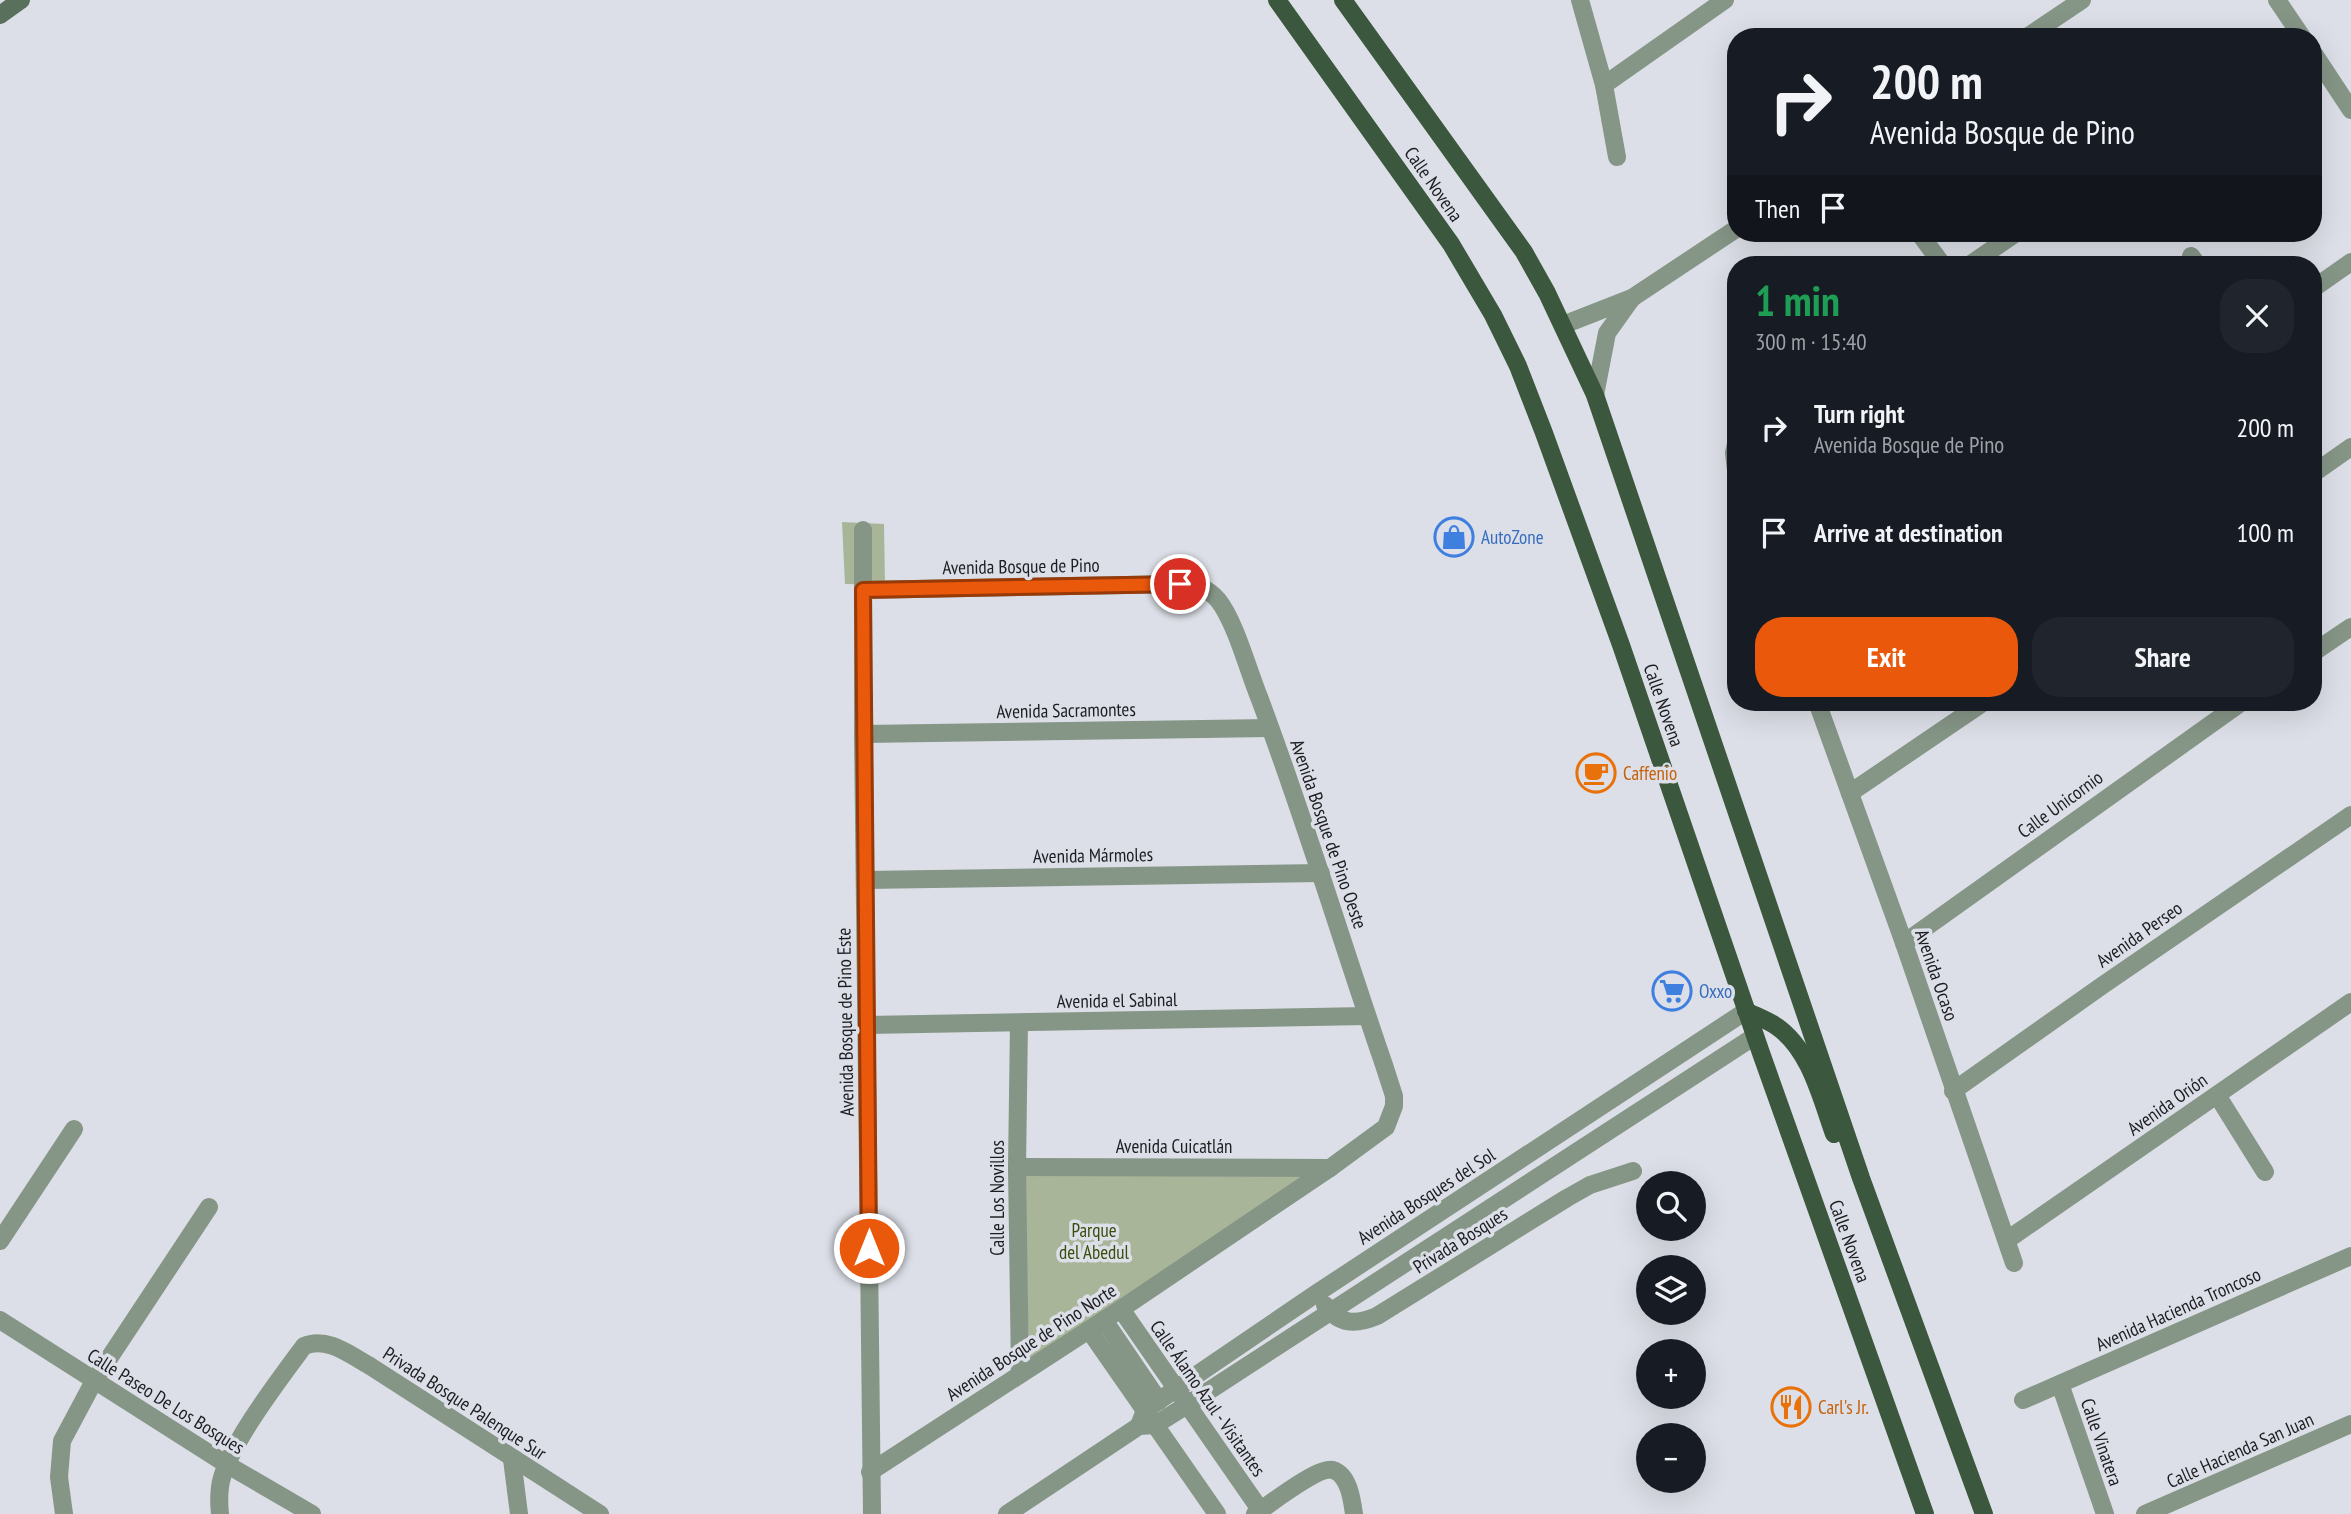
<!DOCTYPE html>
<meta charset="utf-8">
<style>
body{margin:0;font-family:"PT Sans Narrow",sans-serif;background:#20242c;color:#f1f3f6;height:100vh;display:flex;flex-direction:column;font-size:26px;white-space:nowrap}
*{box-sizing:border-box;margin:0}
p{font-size:23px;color:#9ea1a6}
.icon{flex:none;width:38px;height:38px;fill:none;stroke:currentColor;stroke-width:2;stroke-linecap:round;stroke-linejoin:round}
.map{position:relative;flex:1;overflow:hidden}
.sheet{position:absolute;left:1727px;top:256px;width:595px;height:455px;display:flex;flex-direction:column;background:#171b24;border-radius:28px;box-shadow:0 7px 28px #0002}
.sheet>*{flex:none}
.guide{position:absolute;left:1727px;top:28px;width:595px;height:214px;border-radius:28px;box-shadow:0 7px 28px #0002;background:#171b24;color:#f1f3f6;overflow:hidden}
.buttons{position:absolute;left:1636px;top:1171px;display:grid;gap:14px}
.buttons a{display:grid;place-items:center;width:70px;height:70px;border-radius:50%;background:#171b24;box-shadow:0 7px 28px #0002;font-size:35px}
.pin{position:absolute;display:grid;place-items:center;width:60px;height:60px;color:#fff;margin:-30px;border:4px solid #fff;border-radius:50%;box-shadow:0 2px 7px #0007}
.me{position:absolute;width:77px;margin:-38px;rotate:0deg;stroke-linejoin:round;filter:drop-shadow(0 0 5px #0008)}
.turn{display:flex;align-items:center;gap:24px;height:147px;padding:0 28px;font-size:32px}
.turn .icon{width:91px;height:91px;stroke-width:2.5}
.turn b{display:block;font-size:49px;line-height:60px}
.then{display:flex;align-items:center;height:66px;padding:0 28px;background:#0003;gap:14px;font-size:26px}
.round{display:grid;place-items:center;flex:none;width:74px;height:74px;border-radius:28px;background:#20242c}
.head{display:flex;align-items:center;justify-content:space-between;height:119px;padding:0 28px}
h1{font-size:42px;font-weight:600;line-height:52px;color:#1e9e55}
.cta{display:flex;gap:14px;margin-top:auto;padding:14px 28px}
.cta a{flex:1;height:80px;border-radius:28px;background:#ea580c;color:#fff;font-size:28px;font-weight:600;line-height:80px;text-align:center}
.cta a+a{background:#20242c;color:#f1f3f6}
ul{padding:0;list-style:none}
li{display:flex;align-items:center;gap:21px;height:105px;padding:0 28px}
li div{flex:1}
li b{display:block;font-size:26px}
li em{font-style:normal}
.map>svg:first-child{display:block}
</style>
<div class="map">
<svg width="2351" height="1514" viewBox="0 0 2351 1514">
<rect width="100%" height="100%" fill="#dcdfe7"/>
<g fill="#a8b599">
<polygon points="842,522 884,524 885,585 845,584"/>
<polygon points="1314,1172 1029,1367 1025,1175"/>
</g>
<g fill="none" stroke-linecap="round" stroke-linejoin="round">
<g stroke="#859586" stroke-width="18">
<polyline points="1580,0 1604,85 1617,157"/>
<polyline points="2277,0 2302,37"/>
<polyline points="2027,37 2082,0"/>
<polyline points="2314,54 2351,110"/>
<polyline points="1604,85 1725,0"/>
<polyline points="1919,233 1942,264"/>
<polyline points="2191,256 2197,264"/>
<polyline points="1971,264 2016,233"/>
<polyline points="2314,288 2351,262"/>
<polyline points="1563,325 1632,298 1736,229"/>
<polyline points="1595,395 1607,333 1632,298"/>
<polyline points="1736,444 1734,453 1736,470"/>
<polyline points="2314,473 2351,447"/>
<polyline points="863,530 863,734 872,1514"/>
<path d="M863 590 1180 584C1195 585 1207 587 1218 600 1235 621 1248 670 1259 697 1305 819 1342 943 1384 1065L1394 1096V1106L1386 1127 1330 1168 1121 1309 870 1472"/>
<polyline points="2314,652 2351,627"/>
<polyline points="1817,702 1904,943 2014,1263"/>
<polyline points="863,734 1270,728"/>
<polyline points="1850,793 1984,702"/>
<polyline points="865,880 1321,873"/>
<polyline points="1904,943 2242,702"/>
<polyline points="1019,1023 1017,1167 1020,1373"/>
<polyline points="867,1025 1367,1016"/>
<polyline points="1953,1091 2103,985 2351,815"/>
<polyline points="2217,1095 2265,1172"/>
<polyline points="1017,1167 1330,1168"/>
<polyline points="2007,1240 2351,1002"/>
<polyline points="0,1241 74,1129"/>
<path d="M1325 1305C1339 1325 1356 1325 1377 1316L1567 1198 1590 1185 1633 1171"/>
<polyline points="1121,1309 1261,1511"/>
<polyline points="0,1320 226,1464 312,1514"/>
<polyline points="1104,1320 1159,1401"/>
<polyline points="1089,1330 1217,1514"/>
<polyline points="2060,1384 2105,1514"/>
<polyline points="2023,1400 2351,1256"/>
<polyline points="1139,1426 1145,1410 1317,1293 1746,1011"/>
<polyline points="512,1459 519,1514"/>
<polyline points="64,1514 59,1477 62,1441 94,1381 209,1207"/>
<path d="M220 1514C219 1505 219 1495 220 1487 224 1451 281 1377 304 1346 327 1336 350 1355 370 1366L600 1514"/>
<polyline points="1007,1514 1139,1426 1155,1425 1187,1405 1755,1036"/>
<path d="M1255 1514C1269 1505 1318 1466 1333 1470 1349 1475 1352 1500 1354 1514"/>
<polyline points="2145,1514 2351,1424"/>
</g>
<polyline stroke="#59715c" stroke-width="18" points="0,15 21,0"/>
<g stroke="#3b573e" stroke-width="18">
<polyline points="1277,0 1451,244 1493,315 1518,366 1544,433 1621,645 1761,1053 1925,1514"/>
<polyline points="1343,0 1524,252 1547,293 1595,395 1861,1178 1984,1514"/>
<path d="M1746 1011C1756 1016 1767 1020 1776 1026 1810 1049 1821 1098 1834 1134"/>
</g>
</g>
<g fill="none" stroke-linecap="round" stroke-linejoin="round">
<g stroke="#983908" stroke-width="18">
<polyline id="route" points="869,1248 863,590 1180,584"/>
</g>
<use href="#route" stroke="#ea580c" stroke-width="12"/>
</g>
<defs>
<g id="shop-ring" transform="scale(2.0125)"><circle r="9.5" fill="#dcdfe7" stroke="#3f7fe0" stroke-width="1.5"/><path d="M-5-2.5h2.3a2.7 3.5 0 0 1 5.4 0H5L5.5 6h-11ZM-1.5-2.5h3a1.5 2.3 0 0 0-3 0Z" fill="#3f7fe0"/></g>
<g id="cafe-ring" transform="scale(2.0125)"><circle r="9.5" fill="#dcdfe7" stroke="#e8710a" stroke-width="1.5"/><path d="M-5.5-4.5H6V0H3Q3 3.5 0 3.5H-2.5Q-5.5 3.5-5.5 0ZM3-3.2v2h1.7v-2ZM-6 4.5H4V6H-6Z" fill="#e8710a"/></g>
<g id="supermarket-ring" transform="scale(2.0125)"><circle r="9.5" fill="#dcdfe7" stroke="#3f7fe0" stroke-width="1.5"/><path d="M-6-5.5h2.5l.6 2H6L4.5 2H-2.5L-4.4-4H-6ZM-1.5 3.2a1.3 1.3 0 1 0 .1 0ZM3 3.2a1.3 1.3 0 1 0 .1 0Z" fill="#3f7fe0"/></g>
<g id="restaurant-ring" transform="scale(2.0125)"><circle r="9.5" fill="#dcdfe7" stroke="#e8710a" stroke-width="1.5"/><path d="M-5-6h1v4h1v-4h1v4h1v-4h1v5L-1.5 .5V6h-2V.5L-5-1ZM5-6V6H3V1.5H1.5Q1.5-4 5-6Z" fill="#e8710a"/></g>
</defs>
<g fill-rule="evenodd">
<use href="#shop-ring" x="1454" y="537"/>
<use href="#cafe-ring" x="1596" y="773"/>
<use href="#supermarket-ring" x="1672" y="991"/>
<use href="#restaurant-ring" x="1791" y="1407"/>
</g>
<g text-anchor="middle" stroke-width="7" stroke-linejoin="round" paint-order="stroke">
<g font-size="19" fill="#1c1d20" stroke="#dcdfe7">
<text transform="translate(1434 184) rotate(55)" y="7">Calle Novena</text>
<text transform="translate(1021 566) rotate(-1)" y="7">Avenida Bosque de Pino</text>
<text transform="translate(1664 705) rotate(71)" y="7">Calle Novena</text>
<text transform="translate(1066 710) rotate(-1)" y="7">Avenida Sacramontes</text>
<text transform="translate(2060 804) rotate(-36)" y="7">Calle Unicornio</text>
<text transform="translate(1329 834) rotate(71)" y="7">Avenida Bosque de Pino Oeste</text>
<text transform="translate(1093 855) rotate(-1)" y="7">Avenida Mármoles</text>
<text transform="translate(2139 934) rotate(-35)" y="7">Avenida Perseo</text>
<text transform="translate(1937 975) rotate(71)" y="7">Avenida Ocaso</text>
<text transform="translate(1117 1000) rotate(-1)" y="7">Avenida el Sabinal</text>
<text transform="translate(845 1022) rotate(-91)" y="7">Avenida Bosque de Pino Este</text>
<text transform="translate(2167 1104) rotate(-35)" y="7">Avenida Orión</text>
<text x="1174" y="1153">Avenida Cuicatlán</text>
<text transform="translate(1426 1196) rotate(-33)" y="7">Avenida Bosques del Sol</text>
<text transform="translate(997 1198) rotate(-90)" y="7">Calle Los Novillos</text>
<text transform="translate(1460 1240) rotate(-32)" y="7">Privada Bosques</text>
<text transform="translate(1850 1241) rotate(70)" y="7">Calle Novena</text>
<text transform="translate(2178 1309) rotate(-24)" y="7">Avenida Hacienda Troncoso</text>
<text transform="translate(1031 1342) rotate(-33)" y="7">Avenida Bosque de Pino Norte</text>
<text transform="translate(1208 1398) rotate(55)" y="7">Calle Álamo Azul - Visitantes</text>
<text transform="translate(166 1401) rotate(32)" y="7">Calle Paseo De Los Bosques</text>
<text transform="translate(465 1403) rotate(33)" y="7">Privada Bosque Palenque Sur</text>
<text transform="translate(2102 1442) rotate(71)" y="7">Calle Vinatera</text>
<text transform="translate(2240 1450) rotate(-24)" y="7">Calle Hacienda San Juan</text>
</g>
<g font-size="19" fill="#366cbe" stroke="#dcdfe7" text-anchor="start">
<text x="1481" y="544">AutoZone</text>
<text x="1699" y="998">Oxxo</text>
</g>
<g font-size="19" fill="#c56008" stroke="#dcdfe7" text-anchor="start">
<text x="1623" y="780">Caffenio</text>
<text x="1818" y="1414">Carl's Jr.</text>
</g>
<g font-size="19" fill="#384e0c" stroke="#dcdfe7">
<text x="1094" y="1237">Parque<tspan x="1094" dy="22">del Abedul</tspan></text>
</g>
</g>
</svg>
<div class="buttons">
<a><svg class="icon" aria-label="search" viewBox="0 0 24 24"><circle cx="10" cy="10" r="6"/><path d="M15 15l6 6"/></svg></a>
<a><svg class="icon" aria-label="layers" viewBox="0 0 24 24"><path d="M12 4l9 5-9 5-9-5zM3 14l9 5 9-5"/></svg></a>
<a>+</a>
<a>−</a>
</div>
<div class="pin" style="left:1180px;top:584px;background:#d93025"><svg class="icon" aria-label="arrive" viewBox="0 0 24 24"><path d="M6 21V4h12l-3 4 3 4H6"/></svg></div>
<svg class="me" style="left:869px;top:1248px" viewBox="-20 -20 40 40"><circle r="17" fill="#ea580c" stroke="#fff" stroke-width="3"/><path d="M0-11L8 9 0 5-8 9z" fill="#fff"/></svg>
<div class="guide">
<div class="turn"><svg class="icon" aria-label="right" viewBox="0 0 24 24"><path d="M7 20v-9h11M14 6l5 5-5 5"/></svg><div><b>200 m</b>Avenida Bosque de Pino</div></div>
<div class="then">Then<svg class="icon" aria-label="arrive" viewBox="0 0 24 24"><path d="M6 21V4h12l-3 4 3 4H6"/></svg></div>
</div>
<section class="sheet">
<div class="head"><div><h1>1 min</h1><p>300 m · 15:40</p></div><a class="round"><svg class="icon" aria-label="close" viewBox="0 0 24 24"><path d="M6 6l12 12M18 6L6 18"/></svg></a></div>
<ul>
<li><svg class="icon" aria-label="right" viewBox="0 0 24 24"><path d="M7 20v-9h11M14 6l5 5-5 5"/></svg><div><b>Turn right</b><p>Avenida Bosque de Pino</p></div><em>200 m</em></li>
<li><svg class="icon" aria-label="arrive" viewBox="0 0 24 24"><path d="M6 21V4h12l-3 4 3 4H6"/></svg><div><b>Arrive at destination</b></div><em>100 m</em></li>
</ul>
<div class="cta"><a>Exit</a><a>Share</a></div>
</section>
</div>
